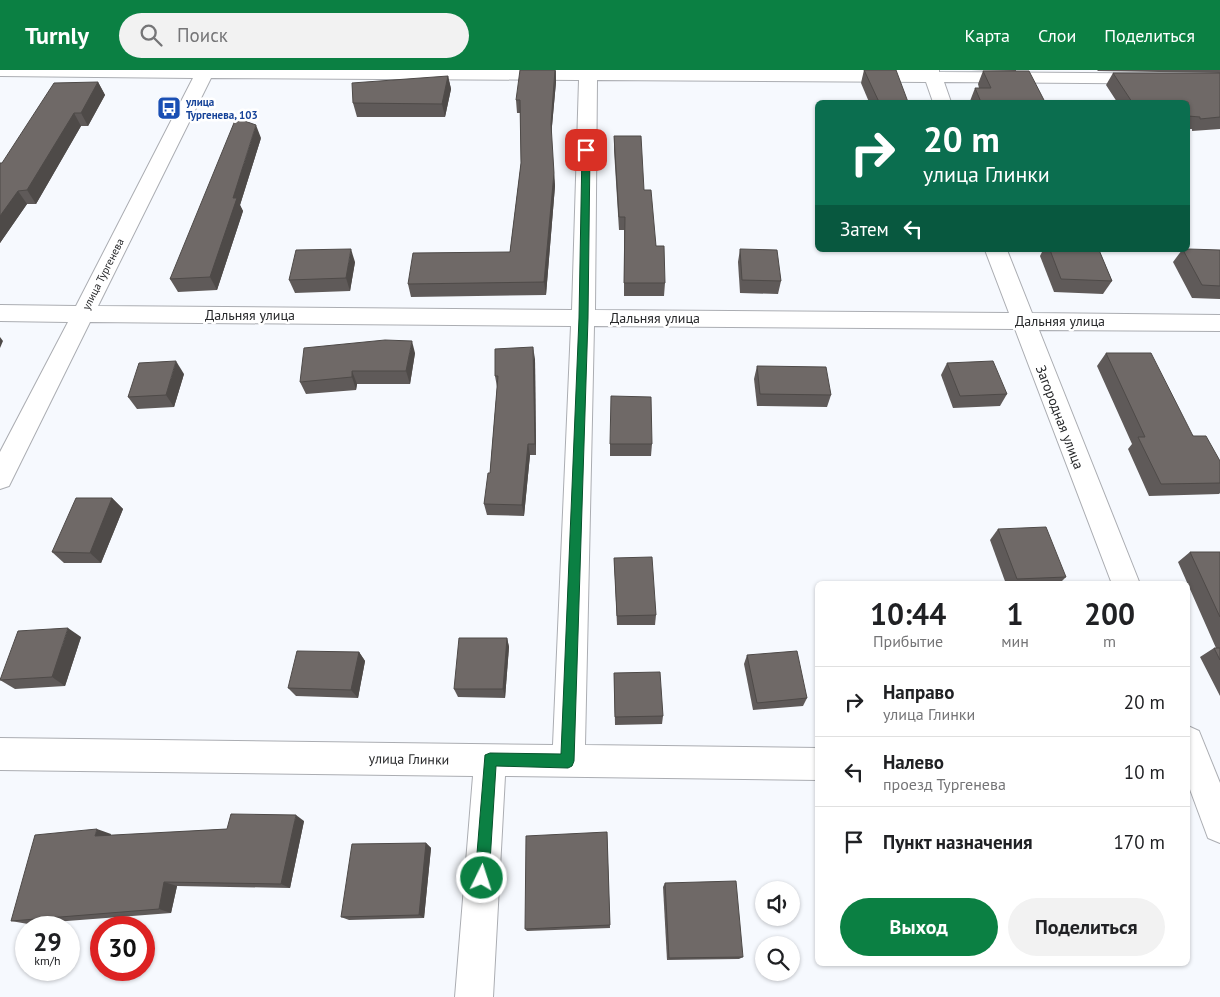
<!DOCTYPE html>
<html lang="ru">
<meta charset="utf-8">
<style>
body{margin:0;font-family:"PT Sans",sans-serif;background:#f2f2f2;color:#202124;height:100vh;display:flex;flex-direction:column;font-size:19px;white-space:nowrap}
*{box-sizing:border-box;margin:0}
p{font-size:16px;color:#757577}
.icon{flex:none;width:28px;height:28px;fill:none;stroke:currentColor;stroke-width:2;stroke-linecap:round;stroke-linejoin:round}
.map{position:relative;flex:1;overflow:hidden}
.drawer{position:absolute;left:815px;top:511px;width:375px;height:385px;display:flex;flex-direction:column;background:#fff;border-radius:8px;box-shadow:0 1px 4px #0004}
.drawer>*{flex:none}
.guide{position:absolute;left:815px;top:30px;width:375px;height:152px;border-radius:8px;box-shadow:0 1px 4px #0004;background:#0b6e4f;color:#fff;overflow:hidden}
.buttons{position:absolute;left:755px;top:811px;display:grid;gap:10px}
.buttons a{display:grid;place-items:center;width:45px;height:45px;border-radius:50%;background:#fff;box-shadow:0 1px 4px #0004;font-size:25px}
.speed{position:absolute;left:15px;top:846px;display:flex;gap:10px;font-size:25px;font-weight:700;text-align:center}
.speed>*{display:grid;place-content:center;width:65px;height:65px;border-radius:50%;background:#fff;box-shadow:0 1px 4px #0004;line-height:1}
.speed small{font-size:12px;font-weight:400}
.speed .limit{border:8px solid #d22;background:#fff;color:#111}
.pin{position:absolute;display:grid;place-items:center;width:42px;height:42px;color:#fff;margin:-21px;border-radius:10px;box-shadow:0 2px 8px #0006}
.me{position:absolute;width:55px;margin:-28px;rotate:4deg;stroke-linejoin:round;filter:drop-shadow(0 0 4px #0008)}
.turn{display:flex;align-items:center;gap:18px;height:105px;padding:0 25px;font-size:22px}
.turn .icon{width:65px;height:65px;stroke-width:2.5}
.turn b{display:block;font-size:35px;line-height:42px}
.then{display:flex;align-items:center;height:48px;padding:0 25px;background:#0003;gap:10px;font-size:19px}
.eta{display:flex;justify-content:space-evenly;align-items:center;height:85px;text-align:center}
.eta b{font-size:30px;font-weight:700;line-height:35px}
.button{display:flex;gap:10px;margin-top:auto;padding:10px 25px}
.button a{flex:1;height:58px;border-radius:30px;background:#0b8043;color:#fff;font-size:20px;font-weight:700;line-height:58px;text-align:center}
.button a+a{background:#f2f2f2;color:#202124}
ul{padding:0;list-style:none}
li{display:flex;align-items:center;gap:15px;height:70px;padding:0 25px;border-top:1px solid #e0e0e0}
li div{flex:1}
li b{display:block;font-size:19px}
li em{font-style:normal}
header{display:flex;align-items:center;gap:30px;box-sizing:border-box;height:70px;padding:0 25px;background:#0b8043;color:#fff}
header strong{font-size:24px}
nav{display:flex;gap:28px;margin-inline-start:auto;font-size:18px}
.search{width:350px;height:45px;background:#f2f2f2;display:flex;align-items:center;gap:12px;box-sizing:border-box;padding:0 18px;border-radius:28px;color:#757577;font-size:19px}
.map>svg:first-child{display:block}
</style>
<header>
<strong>Turnly</strong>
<div class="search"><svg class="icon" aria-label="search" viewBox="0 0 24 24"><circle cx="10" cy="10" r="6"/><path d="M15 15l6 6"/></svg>Поиск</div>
<nav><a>Карта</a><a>Слои</a><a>Поделиться</a></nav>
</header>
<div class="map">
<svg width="1220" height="927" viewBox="0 0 1220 927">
<rect width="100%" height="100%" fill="#f6f9fe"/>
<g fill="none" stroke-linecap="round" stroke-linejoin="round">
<g stroke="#abadb2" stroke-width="2">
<g id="minor">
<path d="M0 0H939V2L1220 4V14L944 12 951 32H933L926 12 597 10 595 240 1009 243 985 180H1007L1032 243 1220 245V261L1039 260 1140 514H1112L1015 259 594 256 585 675 818 678V710L505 706 493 927H455L473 706 0 700V668L553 675 571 256 90 252 9 416 0 419V382L68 252 0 251V235L76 236 193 8 0 6ZM211 8 579 10 572 240 98 236Z"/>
<polygon points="1188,656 1199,661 1220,713 1220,773 1208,768 1188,714"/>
</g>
</g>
<use href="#minor" fill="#fff" fill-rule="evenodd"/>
</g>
<g fill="#5f5a59">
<polygon points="556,0 556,12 551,67 555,116 546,225 411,227 408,214 510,182 521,93 520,43 517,43 516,30"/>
<polygon points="864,0 908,32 869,32 861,13"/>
<polygon points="971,0 1016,0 1016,1"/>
<polygon points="1097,0 1220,0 1220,3 1098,1"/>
<polygon points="983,1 1045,32 970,32 970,31 975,18 979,18 978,14"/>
<polygon points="1113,3 1220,3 1220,59 1192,61 1192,59 1188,59 1188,32 1117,32 1106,15"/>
<polygon points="448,6 451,19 445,47 357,47 353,33"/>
<polygon points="98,12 105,25 88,56 81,56 36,134 27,134 0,173 0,93 2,93"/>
<polygon points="614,66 644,120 656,176 665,213 664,226 624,226 624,160 619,160 614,80"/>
<polygon points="261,68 240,135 243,141 217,220 178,222 170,209"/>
<polygon points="740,179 781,211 778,224 740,223 738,192"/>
<polygon points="1043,180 1099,180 1112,211 1103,224 1054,222 1040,186"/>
<polygon points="1182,180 1220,180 1220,229 1192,228 1173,192"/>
<polygon points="355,192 350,221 295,223 289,210"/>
<polygon points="415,283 410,314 357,314 356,320 306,324 300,312"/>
<polygon points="1106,283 1220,391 1220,423 1219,424 1149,426 1128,379 1132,374 1097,296"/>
<polygon points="535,289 536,385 530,385 524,446 487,445 484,434 490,403 497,317 495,306"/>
<polygon points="947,293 1007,324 1000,336 953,338 941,305"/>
<polygon points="757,296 831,325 827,337 757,336 754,309"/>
<polygon points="184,304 174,337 137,339 128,327"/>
<polygon points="610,374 652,374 651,386 610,386"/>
<polygon points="112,428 123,439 101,493 64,493 52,482"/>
<polygon points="998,459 1066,507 1059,514 1006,514 990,470"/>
<polygon points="1190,482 1220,482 1220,626 1200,587 1214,578 1216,578 1178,492"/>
<polygon points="614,488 656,545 655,555 617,555"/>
<polygon points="81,567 65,616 15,619 0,610"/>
<polygon points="507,568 509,577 505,628 458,627 454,619"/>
<polygon points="359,582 365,591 358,628 296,626 288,618"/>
<polygon points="747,585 807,628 803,636 753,640 744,594"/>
<polygon points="614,603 663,646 662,654 615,655"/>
<polygon points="304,751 290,818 177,816 171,843 28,854 11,851 111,764 110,766 227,759"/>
<polygon points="607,762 610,858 527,861 525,859"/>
<polygon points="426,773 431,778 424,848 349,850 341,847"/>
<polygon points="665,813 743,887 739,889 667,890 663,817"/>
</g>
<g fill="#4e4a48">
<polygon points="556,0 556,12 551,67 551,54"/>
<polygon points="448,6 451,19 445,47 442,34"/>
<polygon points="98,12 105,25 88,56 81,43"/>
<polygon points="74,43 81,56 36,134 27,120"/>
<polygon points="256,55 261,68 240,135 243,141 217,220 210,207 233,128"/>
<polygon points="554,103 555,116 546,225 544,212"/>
<polygon points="18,121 27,134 0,173 0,146"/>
<polygon points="351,179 355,192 350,221 346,208"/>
<polygon points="0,267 3,271 0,278"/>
<polygon points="412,271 415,283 410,314 406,301"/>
<polygon points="533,277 535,289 536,385 535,374"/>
<polygon points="176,291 184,304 174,337 166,325"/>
<polygon points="352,301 357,314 356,320 352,307"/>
<polygon points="528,374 530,385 524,446 522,435"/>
<polygon points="112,428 123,439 101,493 90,483"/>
<polygon points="68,558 81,567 65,616 52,607"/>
<polygon points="507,568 509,577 505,628 503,619"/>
<polygon points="359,582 365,591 358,628 351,620"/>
<polygon points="296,745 304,751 290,818 281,814"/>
<polygon points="97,759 111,764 109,772 95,766"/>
<polygon points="426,773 431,778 424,848 419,845"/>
<polygon points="164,812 177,816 171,843 159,839"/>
</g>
<g fill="#6f6967" stroke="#4e4a48">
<polygon points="520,0 555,0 551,54 554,103 544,212 408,214 413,183 510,182 521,93 520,30 516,30"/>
<polygon points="864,0 896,0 908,32 879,32"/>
<polygon points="983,1 1029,1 1045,32 981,32 975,18 991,18"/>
<polygon points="1113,3 1220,3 1220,47 1200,49 1200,47 1188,46 1188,32 1132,32"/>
<polygon points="448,6 442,34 353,33 352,13"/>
<polygon points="98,12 81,43 74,43 27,120 18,121 0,146 0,93 2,93 54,13"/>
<polygon points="236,48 256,55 233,128 237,128 210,207 170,209"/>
<polygon points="614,66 641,66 644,120 651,120 656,176 664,176 665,213 624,213 625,147 619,147"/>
<polygon points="351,179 346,208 289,210 296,180"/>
<polygon points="740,179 777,180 781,211 742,210"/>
<polygon points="1188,179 1220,180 1220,216 1202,215 1183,180"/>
<polygon points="1050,180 1099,180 1112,211 1061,209"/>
<polygon points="385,270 412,271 406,301 352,301 352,307 300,312 304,278"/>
<polygon points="533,277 535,374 528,374 522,435 484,434 488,403 490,403 498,306 495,306 495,279"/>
<polygon points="1106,283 1151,283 1193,366 1206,366 1220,391 1220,413 1161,414 1138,367 1145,367"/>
<polygon points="176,291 166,325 128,327 139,293"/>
<polygon points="993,291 1007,324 960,326 947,293"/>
<polygon points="757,296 826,297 831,325 760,324"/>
<polygon points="611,326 651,327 652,374 610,374"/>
<polygon points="76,428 112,428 90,483 52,482"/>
<polygon points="1046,457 1066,507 1017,509 998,459"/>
<polygon points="1190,482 1220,482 1220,547"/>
<polygon points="652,487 656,545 617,546 614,488"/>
<polygon points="68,558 52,607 0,610 18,561"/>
<polygon points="459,568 507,568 503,619 454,619"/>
<polygon points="1214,578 1220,578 1220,590"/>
<polygon points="297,581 359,582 351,620 288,618"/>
<polygon points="797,581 807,628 757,633 747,585"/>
<polygon points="660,602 663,646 615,647 614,603"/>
<polygon points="231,744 296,745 281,814 164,812 159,839 11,851 35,765 97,759 95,766 227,759"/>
<polygon points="607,762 610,855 525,859 526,766"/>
<polygon points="426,773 419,845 341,847 352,774"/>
<polygon points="736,811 743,887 669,888 665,813"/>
</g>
<polygon fill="#0b8043" stroke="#07532c" points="586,77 590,80 588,248 574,691 572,696 568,698 496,696 489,808 487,813 482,816 477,813 475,808 485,685 490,683 561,684 579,248 582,80"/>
<defs>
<g id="bus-square" transform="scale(1.25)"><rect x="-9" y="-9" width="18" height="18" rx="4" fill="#1a4fb4" stroke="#fff"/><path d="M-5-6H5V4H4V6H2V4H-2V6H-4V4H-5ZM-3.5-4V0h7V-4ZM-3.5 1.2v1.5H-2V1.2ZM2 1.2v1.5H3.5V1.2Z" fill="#fff"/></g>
</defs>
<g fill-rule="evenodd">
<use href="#bus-square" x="169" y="38"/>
</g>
<g text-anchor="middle" stroke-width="5" stroke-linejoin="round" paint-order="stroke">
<g font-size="11" font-weight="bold" fill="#164399" stroke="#fff" text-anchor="start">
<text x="186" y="36">улица<tspan x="186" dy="13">Тургенева, 103</tspan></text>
</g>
<g font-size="11" fill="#27282a" stroke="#fff">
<text transform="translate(103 204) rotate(-63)" y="4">улица Тургенева</text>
</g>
<g font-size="14" fill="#27282a" stroke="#fff">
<text x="250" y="250">Дальняя улица</text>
<text x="655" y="253">Дальняя улица</text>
<text x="1060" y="256">Дальняя улица</text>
<text transform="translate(1060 347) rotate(69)" y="5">Загородная улица</text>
<text transform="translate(409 689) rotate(1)" y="5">улица Глинки</text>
</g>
</g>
</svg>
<div class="buttons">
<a><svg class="icon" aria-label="sound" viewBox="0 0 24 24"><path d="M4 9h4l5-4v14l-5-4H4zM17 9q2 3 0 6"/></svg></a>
<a><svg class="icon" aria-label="search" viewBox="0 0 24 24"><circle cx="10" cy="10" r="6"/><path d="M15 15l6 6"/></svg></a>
</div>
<div class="speed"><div>29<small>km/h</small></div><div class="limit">30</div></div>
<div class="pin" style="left:586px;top:80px;background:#d93025"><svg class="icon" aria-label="arrive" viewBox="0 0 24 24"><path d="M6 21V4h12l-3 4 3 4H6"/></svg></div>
<svg class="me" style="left:482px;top:808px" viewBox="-20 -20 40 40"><circle r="17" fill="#0b8043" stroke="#fff" stroke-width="3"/><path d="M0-11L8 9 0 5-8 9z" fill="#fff"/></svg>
<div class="guide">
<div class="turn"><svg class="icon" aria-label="right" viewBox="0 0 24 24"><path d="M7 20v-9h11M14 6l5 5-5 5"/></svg><div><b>20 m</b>улица Глинки</div></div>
<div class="then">Затем<svg class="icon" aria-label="left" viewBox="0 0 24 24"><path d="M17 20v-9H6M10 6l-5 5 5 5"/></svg></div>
</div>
<section class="drawer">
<div class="eta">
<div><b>10:44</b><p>Прибытие</p></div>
<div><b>1</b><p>мин</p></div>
<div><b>200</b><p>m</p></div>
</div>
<ul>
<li><svg class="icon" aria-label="right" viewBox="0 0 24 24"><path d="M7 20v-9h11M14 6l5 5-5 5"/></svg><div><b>Направо</b><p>улица Глинки</p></div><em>20 m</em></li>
<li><svg class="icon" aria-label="left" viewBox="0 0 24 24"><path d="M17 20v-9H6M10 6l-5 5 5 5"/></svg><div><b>Налево</b><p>проезд Тургенева</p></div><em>10 m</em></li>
<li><svg class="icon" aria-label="arrive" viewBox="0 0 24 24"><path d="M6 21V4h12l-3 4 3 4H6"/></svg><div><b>Пункт назначения</b></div><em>170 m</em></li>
</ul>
<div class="button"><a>Выход</a><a>Поделиться</a></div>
</section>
</div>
